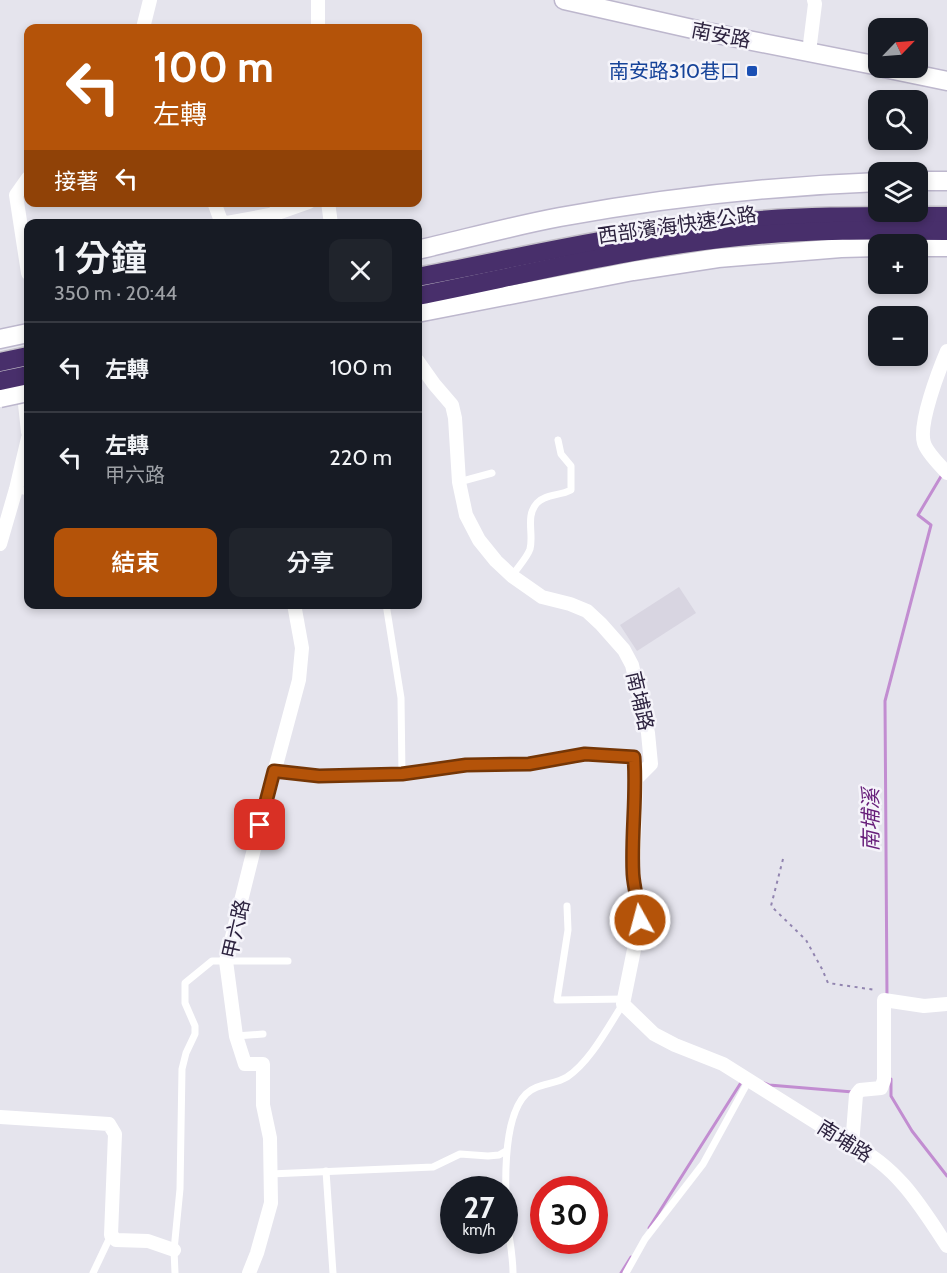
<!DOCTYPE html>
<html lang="zh-TW">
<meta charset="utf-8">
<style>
body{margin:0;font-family:Cabin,"Noto Sans TC",sans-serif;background:#20242c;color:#f1f3f6;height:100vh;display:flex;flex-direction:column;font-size:22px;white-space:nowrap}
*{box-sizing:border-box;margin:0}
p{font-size:20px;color:#9ea1a6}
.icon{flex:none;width:33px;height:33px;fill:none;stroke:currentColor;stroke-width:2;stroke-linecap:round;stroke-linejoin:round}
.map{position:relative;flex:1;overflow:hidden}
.details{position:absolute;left:24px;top:219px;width:398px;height:390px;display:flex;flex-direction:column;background:#171b24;border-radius:12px;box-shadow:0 3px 9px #0003}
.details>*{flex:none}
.top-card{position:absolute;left:24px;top:24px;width:398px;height:183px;border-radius:12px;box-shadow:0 3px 9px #0003;background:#b45309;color:#fff;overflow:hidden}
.needle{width:39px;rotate:65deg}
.controls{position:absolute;left:868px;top:18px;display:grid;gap:12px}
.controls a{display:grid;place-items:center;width:60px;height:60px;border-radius:12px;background:#171b24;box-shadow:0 3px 9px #0003;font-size:30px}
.speed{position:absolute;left:440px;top:1176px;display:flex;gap:12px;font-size:30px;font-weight:700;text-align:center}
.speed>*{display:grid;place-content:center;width:78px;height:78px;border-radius:50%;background:#171b24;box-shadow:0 3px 9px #0003;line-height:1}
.speed small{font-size:15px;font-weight:400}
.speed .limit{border:9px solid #d22;background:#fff;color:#111}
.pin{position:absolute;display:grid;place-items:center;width:51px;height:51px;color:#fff;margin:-26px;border-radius:12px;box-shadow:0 3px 9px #0006}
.me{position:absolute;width:66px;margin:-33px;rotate:353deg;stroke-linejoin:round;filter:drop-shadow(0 0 4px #0008)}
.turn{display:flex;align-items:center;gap:21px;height:126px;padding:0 30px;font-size:27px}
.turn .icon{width:78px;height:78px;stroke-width:2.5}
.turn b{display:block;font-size:42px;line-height:51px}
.then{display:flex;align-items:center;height:57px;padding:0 30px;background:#0003;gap:12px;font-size:22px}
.round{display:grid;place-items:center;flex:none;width:63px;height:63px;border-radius:12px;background:#20242c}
.headline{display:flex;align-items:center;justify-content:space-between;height:102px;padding:0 30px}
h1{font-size:36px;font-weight:600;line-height:45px}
.primary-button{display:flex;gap:12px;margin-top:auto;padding:12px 30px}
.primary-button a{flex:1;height:69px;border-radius:12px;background:#b45309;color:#fff;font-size:24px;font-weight:600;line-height:69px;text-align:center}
.primary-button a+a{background:#20242c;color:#f1f3f6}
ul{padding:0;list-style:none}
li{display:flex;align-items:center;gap:18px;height:90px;padding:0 30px;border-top:2px solid #363941}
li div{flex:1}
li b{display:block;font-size:22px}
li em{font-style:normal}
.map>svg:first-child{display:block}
</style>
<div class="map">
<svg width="947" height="1273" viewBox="0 0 947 1273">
<rect width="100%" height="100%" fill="#e5e4ed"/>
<polygon fill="#d8d5e1" points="679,587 696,613 637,651 620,625"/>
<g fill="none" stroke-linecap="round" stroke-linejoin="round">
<g stroke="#c28dd1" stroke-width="3">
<polyline points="887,997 885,701 931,525 918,515 943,473"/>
<polyline points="891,1079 891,1096 912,1131 947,1176"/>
<polyline points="764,1083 769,1085 853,1092"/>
<polyline points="649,1228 742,1081"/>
<polyline points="621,1273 631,1257"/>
</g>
<g stroke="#bdb7cd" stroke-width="21">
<g id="secondary">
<polyline points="564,0 697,30 879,66"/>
<polyline points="884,68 947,81"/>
<polyline points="918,181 947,181"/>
<polyline points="918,247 947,247"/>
<path d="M417 250C465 239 512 226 560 217 665 198 772 186 879 182"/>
<polyline points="417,313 633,271 718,258 841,248 879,247"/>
<polyline points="0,339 28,333"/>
</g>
</g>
<g stroke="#c4c1c9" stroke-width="21">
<g id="highway">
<path d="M417 277C523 257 629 231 737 222 807 215 877 216 947 216"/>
<path d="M417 296C523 275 630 248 738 237 808 229 877 230 947 231"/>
</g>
</g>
<polyline stroke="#9285b0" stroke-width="2" stroke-dasharray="3 4.5" stroke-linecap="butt" points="783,859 771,906 806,940 822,969 828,983 876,990"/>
<g stroke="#fff" stroke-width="7">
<polyline points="272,202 275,214"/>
<polyline points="459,482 492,473"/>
<polyline points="16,489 28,492"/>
<path d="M512 576C517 568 527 558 530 549 534 534 525 516 537 503 545 494 560 496 571 490V466L561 454 558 440"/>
<polyline points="386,604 401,698 402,774"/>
<polyline points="274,771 319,775 402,774 466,766 529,763 585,755 634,757 636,779"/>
<polyline points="567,906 568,930 557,1000 624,999"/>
<polyline points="236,1036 263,1034"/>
<polyline points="326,1171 333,1273"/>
<polyline points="270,1174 433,1167 460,1154 488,1156 499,1155 506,1151"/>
<polyline points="93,1273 111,1235"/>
<polyline points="175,1273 174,1250 180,1189 182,1069 186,1053 195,1034 195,1026 185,1003 185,983 212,961 288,961"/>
<path d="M513 1273C513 1257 510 1243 508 1227 505 1194 501 1119 526 1094 537 1083 554 1085 567 1077 590 1062 608 1027 623 1004"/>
<polyline points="626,1273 645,1239 703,1164 749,1080"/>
</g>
<g stroke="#fff" stroke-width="14">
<polyline points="143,28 150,0"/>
<polyline points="318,28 318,0"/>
<polyline points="809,52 815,4 814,0"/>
<polyline points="28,178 16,195 28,273"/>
<polyline points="214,202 221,221 227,223 275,214 309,202"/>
<polyline points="328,202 331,224"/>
<path d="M947 351C939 370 918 424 924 443 927 453 940 465 947 473"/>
<path d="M417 360 434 384 452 405 455 418 459 482 466 515 479 540 496 561 512 576 542 597 570 604 587 611 601 624 624 650 632 665 648 733 651 764 636 779 633 876 639 903 640 920 623 1004 654 1034 675 1045 723 1064 852 1145C896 1165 921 1206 947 1246"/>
<polyline points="26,385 25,404 28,432"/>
<polyline points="0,544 16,489 28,438"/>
<polyline points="0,1117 109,1124 115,1134 111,1235 116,1240 148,1241 174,1250"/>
<polyline points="852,1145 856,1095 860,1090 881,1088 884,1080 884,1000 924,1006 947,1004"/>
<polyline points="249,1273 257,1253 271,1203 270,1138 263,1105 263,1064 245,1064 236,1036 226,961 260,825 299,680 302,648 294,604"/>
</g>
<use href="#secondary" stroke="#fff" stroke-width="18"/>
<use href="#highway" stroke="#482f6b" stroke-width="18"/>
<g stroke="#bdb7cd" stroke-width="21" stroke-linecap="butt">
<polyline id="secondary-bridge" points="0,398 28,392"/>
</g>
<g stroke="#c4c1c9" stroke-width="21" stroke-linecap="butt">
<g id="highway-bridge">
<polyline points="0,362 28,356"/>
<polyline points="0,381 28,375"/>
</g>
</g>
<use href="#secondary-bridge" stroke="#fff" stroke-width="18"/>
<use href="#highway-bridge" stroke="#482f6b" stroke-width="18"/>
</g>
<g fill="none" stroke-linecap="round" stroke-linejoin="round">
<g stroke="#753606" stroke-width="15">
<path id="route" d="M260 825 274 771 319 776 402 774 466 765 529 764 585 754 634 757C637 796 631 835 633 874 634 889 639 904 640 920"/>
</g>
<use href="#route" stroke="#b45309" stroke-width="10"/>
</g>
<rect fill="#1a4fb4" stroke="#f5f4fa" stroke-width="2" x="746" y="65" width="12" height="12" rx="3"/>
<g text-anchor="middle" stroke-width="5" stroke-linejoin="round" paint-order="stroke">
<g font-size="20" fill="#2d233f" stroke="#f5f4fa">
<text transform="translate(721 35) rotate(11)" y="7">南安路</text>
<text transform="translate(677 225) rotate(-8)" y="7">西部濱海快速公路</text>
<text transform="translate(640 701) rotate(77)" y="7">南埔路</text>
<text transform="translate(236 929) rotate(-77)" y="7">甲六路</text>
<text transform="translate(845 1141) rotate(32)" y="7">南埔路</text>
</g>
<g font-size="20" fill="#164399" stroke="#f5f4fa" text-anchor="end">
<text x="740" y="78">南安路310巷口</text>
</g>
<g font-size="21" font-style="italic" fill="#671e7a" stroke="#f5f4fa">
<text transform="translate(871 820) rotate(-90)" y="7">南埔溪</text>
</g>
</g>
</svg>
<div class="controls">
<a><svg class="needle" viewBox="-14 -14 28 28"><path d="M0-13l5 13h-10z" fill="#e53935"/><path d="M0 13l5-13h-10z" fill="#9ea1a6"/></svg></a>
<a><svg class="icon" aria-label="search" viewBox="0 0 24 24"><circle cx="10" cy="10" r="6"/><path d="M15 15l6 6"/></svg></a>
<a><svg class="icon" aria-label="layers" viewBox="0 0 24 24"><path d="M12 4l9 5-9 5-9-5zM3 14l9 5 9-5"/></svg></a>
<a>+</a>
<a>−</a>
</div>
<div class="speed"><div>27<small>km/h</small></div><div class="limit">30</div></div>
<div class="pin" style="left:260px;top:825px;background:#d93025"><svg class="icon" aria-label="arrive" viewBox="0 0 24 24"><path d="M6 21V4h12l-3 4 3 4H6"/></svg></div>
<svg class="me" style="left:640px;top:920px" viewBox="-20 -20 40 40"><circle r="17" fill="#b45309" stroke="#fff" stroke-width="3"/><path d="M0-11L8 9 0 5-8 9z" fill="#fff"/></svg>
<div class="top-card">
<div class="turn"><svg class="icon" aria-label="left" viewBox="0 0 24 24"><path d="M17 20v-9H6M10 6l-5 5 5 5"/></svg><div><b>100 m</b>左轉</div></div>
<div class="then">接著<svg class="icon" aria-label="left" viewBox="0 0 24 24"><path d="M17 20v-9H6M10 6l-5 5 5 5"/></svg></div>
</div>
<section class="details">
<div class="headline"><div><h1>1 分鐘</h1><p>350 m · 20:44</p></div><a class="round"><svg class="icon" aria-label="close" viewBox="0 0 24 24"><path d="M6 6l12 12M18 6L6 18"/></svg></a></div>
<ul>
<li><svg class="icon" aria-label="left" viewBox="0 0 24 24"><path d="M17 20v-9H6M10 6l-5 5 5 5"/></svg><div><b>左轉</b></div><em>100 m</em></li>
<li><svg class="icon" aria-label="left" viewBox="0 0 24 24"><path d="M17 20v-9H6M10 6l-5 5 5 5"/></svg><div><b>左轉</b><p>甲六路</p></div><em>220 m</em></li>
</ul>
<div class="primary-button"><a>結束</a><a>分享</a></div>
</section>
</div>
